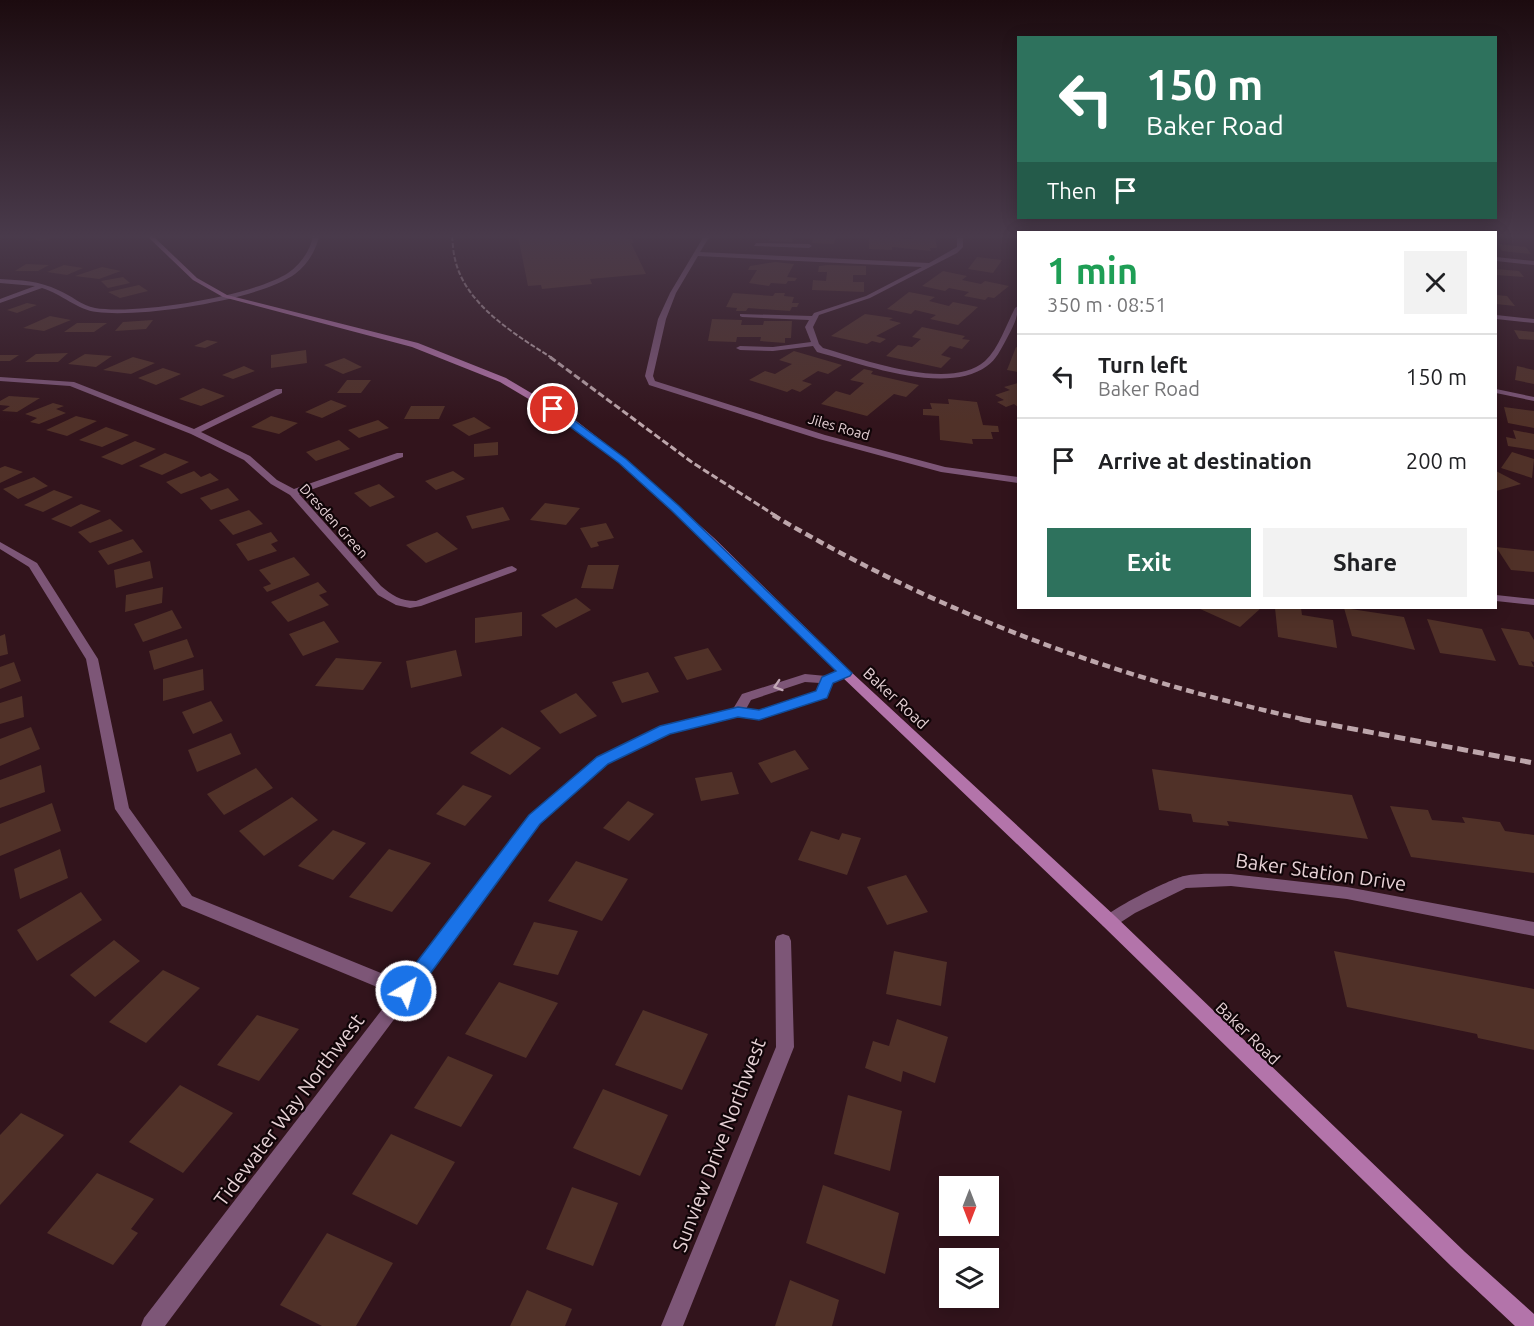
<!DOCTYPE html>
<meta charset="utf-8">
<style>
body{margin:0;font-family:Ubuntu,sans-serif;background:#f2f2f2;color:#202124;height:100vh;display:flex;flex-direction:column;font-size:22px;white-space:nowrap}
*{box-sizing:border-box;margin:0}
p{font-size:20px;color:#757577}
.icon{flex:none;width:33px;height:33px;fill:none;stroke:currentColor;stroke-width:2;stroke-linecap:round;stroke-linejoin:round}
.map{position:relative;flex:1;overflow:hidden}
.sheet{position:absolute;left:1017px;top:231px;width:480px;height:378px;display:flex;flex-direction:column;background:#fff;border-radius:0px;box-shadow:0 3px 15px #0003}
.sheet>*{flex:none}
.hud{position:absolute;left:1017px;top:36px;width:480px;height:183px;border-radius:0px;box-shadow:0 3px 15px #0003;background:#2e725d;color:#fff;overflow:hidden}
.needle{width:39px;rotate:180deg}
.fabs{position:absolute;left:939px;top:1176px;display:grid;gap:12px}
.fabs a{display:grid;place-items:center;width:60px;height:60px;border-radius:0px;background:#fff;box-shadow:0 3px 15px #0003;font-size:30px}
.pin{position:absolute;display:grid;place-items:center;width:51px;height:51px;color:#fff;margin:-26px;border:3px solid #fff;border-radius:50%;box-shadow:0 2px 6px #0007}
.me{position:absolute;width:66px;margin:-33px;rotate:37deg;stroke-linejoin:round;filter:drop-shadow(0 0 4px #0008)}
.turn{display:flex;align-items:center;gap:21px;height:126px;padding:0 30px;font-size:27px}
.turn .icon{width:78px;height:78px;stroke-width:2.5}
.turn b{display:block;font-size:42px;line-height:51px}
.then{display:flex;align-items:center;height:57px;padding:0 30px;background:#0003;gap:12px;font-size:22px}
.round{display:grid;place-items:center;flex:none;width:63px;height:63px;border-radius:0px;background:#f2f2f2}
.summary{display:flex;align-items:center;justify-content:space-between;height:102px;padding:0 30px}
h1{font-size:36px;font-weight:700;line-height:45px;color:#1e9e55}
.button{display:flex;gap:12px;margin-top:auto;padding:12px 30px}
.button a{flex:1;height:69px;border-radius:0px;background:#2e725d;color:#fff;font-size:24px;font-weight:700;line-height:69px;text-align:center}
.button a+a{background:#f2f2f2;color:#202124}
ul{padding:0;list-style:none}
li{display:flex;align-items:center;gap:18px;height:84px;padding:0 30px;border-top:2px solid #e0e0e0}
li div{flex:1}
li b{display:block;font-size:22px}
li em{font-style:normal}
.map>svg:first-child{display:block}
</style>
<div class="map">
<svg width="1534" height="1326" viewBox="0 0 1534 1326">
<rect width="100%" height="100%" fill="#32141c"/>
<g fill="#503128">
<polygon points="28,236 59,236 59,237 39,241"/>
<polygon points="518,236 626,236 627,239 632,238 634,243 631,243 646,274 590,279 592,284 542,289 541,285 528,286"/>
<polygon points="771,236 794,236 792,242 769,241"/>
<polygon points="798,236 836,236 834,244 812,243 813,239 798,238"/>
<polygon points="869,236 911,239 911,236 935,236 937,248 930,248 931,251 892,247 892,250 869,249"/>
<polygon points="1498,244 1526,247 1531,254 1502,251"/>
<polygon points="977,257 1002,260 993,273 968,269"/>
<polygon points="775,262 794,264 787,277 797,278 795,281 788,281 786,284 771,283 769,286 749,283 757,270 748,270 750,266"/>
<polygon points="26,264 49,265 38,271 15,271"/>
<polygon points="64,265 83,268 67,275 47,272"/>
<polygon points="828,265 866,266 866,275 853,275 853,282 864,282 864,292 812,290 813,280 826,281 827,272 818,272 819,266"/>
<polygon points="102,267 121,271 99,279 75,276"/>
<polygon points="1496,269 1519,271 1524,277 1496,275"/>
<polygon points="943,271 967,276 962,280 981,284 985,281 1009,286 994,298 988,297 985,300 964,296 969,292 949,288 945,291 922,286"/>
<polygon points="123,277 130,283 108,288 101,281"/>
<polygon points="139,285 148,291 120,298 108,292"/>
<polygon points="909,292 935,297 929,301 949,306 953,302 978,307 958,325 930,319 936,315 915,310 911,314 887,309"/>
<polygon points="733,293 773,296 775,293 785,293 784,296 794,297 792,303 799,303 797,307 792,307 790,311 748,308 746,311 736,311 737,308 726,307"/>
<polygon points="1496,295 1507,296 1515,306 1496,304"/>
<polygon points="27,303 37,305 17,313 7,310"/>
<polygon points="865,314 893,318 889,320 901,323 876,336 886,339 880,343 872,341 867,344 831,336"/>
<polygon points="50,316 71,320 44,331 23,328"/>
<polygon points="712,319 742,320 741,325 763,325 764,321 792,321 791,338 785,338 785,343 760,341 761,337 737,337 736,342 708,341"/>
<polygon points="153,320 146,329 115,331 123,322"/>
<polygon points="77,323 107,323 94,332 64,332"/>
<polygon points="922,327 965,336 962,339 970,340 962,349 950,346 941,355 951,358 941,368 886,356 898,345 912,347 921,339 912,337"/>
<polygon points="1514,330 1534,332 1534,340 1519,339"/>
<polygon points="207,340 218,342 205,348 194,346"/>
<polygon points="1016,347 1018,348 1018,372 1007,370"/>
<polygon points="306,350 307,363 271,368 271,355"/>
<polygon points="794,351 842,365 828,374 818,371 802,381 812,384 800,392 792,389 787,392 749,380 765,371 775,374 792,364 779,360"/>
<polygon points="68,353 58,362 25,362 36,354"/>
<polygon points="85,354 112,356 96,367 68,364"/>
<polygon points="0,355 19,355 10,361 0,361"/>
<polygon points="133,357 155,363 131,374 103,370"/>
<polygon points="344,358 362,367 343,374 324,365"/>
<polygon points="244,366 255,371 233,379 222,375"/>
<polygon points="1517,366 1534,370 1534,384 1515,380"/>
<polygon points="163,368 181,374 156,385 138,378"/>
<polygon points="864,369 873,371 871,374 919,385 906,397 894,394 867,416 821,404 836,391 850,395 864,383 850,380"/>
<polygon points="347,380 371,380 361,393 337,393"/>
<polygon points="1018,383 1018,407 1014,404 1006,407 997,402 1004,400 995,395 1010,390 1004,387"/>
<polygon points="203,388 225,396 201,406 179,399"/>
<polygon points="9,396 40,398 17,412 2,411 10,406 0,405 0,401"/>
<polygon points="948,399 977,402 983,425 998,426 999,432 991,432 993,439 972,439 973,444 940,440 939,416 923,415 923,409 932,409 930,403 949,404"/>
<polygon points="331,400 347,406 322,418 305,412"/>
<polygon points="53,403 64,406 56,409 66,413 39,424 30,422 37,418 25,414"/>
<polygon points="411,406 445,406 439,419 404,419"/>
<polygon points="1504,407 1534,411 1534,428 1508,423"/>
<polygon points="76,416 97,421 67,436 46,430"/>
<polygon points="271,416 298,423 279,434 251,427"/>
<polygon points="474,417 491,428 469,436 452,425"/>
<polygon points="378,420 389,428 359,438 348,430"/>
<polygon points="106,427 129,435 102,447 79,440"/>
<polygon points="1513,430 1534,434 1534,450 1508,446 1506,437 1516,439"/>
<polygon points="339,440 350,449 316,461 306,452"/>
<polygon points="135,441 156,449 122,465 101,457"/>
<polygon points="498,442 498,455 474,457 474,444"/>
<polygon points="1512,452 1534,459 1532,478 1501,468"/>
<polygon points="165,453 189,462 162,475 139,466"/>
<polygon points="5,466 23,472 0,483 0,468"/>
<polygon points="194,471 201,477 210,473 219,480 181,494 166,482"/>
<polygon points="453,471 465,479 436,490 425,481"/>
<polygon points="1496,471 1521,484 1496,491"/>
<polygon points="34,477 48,486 18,499 3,489"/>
<polygon points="379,484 395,497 370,507 354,493"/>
<polygon points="228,488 239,500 211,510 200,498"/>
<polygon points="54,490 73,497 43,512 24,505"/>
<polygon points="545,503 580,508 566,525 530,520"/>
<polygon points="81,504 101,511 71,527 51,519"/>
<polygon points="503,507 510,520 472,529 466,516"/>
<polygon points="249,510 263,524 233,535 219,520"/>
<polygon points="110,519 123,531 90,543 78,532"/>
<polygon points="606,523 614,538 597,542 599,546 591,548 580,528"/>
<polygon points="271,532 278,541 271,544 277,551 248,561 236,544"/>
<polygon points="437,532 458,549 426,563 406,545"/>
<polygon points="133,539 143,552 108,565 98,551"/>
<polygon points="1496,547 1534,551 1534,572 1511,570"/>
<polygon points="294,557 310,575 267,592 263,587 271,584 259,570"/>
<polygon points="150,561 153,578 116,588 114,570"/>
<polygon points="588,565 619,565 613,589 581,588"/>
<polygon points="318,582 327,592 319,595 329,605 288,622 271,602"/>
<polygon points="163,587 162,603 125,612 126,595"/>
<polygon points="576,598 591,610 556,628 541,615"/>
<polygon points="1198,608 1261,608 1240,627"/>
<polygon points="1275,608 1301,608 1302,615 1333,620 1337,648 1278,637"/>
<polygon points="1344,608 1404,617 1415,650 1352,636"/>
<polygon points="172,610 182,628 143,642 134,624"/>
<polygon points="522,612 522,636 475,643 475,618"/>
<polygon points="1427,619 1482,629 1496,661 1440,653"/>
<polygon points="324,621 339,642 303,656 289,634"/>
<polygon points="1501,628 1529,632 1534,640 1534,662 1531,661 1534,667 1519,665"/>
<polygon points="5,634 8,654 0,656 0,636"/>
<polygon points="187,639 194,657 154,670 149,651"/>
<polygon points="708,648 722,670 687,680 674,657"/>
<polygon points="456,650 462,676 411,688 406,661"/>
<polygon points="336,658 382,662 363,690 315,686"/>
<polygon points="14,662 21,681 0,689 0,667"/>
<polygon points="203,669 204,690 163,701 163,679"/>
<polygon points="648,672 659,692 622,703 612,682"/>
<polygon points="576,693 597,716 560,734 540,711"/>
<polygon points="22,696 24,717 0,724 0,703"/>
<polygon points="211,701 223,721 193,734 182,712"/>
<polygon points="31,727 40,749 0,766 0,739"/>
<polygon points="502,727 541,748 510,775 470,753"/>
<polygon points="231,733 241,754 197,772 188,750"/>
<polygon points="795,750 809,769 771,783 758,763"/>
<polygon points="41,765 45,792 0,808 0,780"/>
<polygon points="256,768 273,788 224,815 207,794"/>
<polygon points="1152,769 1352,795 1368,839 1227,821 1229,826 1193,822 1191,814 1159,810"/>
<polygon points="732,772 739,794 701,801 695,778"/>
<polygon points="463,785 492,796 465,826 436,814"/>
<polygon points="292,797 318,820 264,856 239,831"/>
<polygon points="628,801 654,814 629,841 603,828"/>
<polygon points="52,803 61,831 0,856 0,824"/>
<polygon points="1390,806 1428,810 1432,820 1465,823 1462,817 1500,822 1505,831 1534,835 1534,873 1411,857"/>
<polygon points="333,830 366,843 333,880 298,866"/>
<polygon points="811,831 839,840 842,833 861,838 847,875 798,860"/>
<polygon points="60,849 68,878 20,899 14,869"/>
<polygon points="389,849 431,863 392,912 349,897"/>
<polygon points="576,861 628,879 602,921 548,901"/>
<polygon points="906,875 928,912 887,925 867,887"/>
<polygon points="81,892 102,920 37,961 17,930"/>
<polygon points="534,922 578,931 558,975 513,965"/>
<polygon points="114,940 140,961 95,997 70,975"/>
<polygon points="894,951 947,962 941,1006 886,994"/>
<polygon points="1334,951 1534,989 1534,1050 1478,1038 1477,1034 1347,1007"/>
<polygon points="163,970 200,988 146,1043 109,1022"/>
<polygon points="499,982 558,1003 526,1058 465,1034"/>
<polygon points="643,1010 708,1034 682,1090 615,1065"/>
<polygon points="257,1015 299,1029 259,1081 217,1065"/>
<polygon points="897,1019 948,1037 935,1083 903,1071 901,1082 865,1068 873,1041 889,1046"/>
<polygon points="448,1056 493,1075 461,1127 414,1108"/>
<polygon points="180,1085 233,1113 183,1173 129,1142"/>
<polygon points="603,1089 668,1115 640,1176 573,1148"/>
<polygon points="848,1095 902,1111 890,1171 834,1154"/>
<polygon points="21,1113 64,1135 0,1205 0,1135"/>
<polygon points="391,1134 455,1162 417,1225 352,1194"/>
<polygon points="97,1173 154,1199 131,1229 138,1233 113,1265 47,1233"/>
<polygon points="823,1185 899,1213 885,1274 806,1243"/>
<polygon points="572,1187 618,1203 593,1266 546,1249"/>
<polygon points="327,1233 393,1263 356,1326 322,1326 280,1305"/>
<polygon points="790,1280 839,1300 832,1326 775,1326"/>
<polygon points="527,1290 572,1309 565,1326 510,1326"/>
</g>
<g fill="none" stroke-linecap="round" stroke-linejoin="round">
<g fill="#7d5677" fill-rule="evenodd">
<path d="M313 236H319C316 251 307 265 295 274 259 300 141 318 97 312 77 310 62 294 42 288L0 303V299L35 286 0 283V279C20 280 40 281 58 290 71 295 82 306 95 308 137 315 253 296 288 273 301 264 310 251 313 236Z"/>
<path d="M704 236H710L700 252 929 263 957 247V236H963V247L957 253 870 298 819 315 813 327 819 344 823 348C862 359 950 392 985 361 999 348 1006 325 1015 308L1018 306C1018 318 1012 329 1006 340 1001 349 996 360 987 366 946 396 862 364 817 352L813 346 773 351 740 350 736 348 740 346 773 347 811 342 805 327 809 320 742 317 740 316V314L812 316 814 313 866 296 922 267 698 256 676 293 666 319 653 376 655 381 825 435 945 467 1018 477V483L941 472 819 439 649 385 645 376 658 319 670 293Z"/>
<polygon points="756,243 809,244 812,246 809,248 754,246"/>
<polygon points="1496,257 1534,261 1534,265 1496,261"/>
<polygon points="1496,315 1534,319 1534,323 1496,319"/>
<path d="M0 377 74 382 194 429 276 389H282V393L201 432 250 456 277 480 294 489 397 453H403V457L299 494 381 586C392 595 400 601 416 601L508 567 512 566 517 569 516 571 421 606 410 608 396 605 378 595 290 495 271 484 244 460 191 434 70 386 0 381Z"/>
<polygon points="1496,389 1534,397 1534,401 1496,393"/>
<path d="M0 542 37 563 98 659 129 808 192 896 403 982 530 816 598 757 660 727 733 709 742 694 805 674 826 676 845 669 851 673 849 676 832 683 826 697 764 718 759 719 738 716 669 734 608 763 540 824 165 1326H141L144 1318 394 994 182 906 115 809 86 659 29 567 0 549ZM805 682 820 683 817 691 759 711 746 709 751 700Z"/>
<polygon points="1496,595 1534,599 1534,605 1496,601"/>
<path d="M1231 874 1347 887 1534 922V936L1347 899 1231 886 1186 888 1135 913 1115 926 1109 928 1103 926 1101 921C1106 911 1170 879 1184 876 1198 873 1216 874 1231 874Z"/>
<polygon points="783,934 789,936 791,941 794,1047 683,1326 661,1326 776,1047 775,941 777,936"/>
</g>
<polygon fill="#b374aa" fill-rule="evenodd" points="147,236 153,236 197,278 227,295 418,343 506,378 570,416 625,459 714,538 849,670 1115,916 1465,1252 1534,1314 1534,1326 1515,1326 1451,1266 1103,926 841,676 706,542 619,463 564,420 500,382 412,347 223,297 193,280"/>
<path stroke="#bda6ab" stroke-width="2" stroke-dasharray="5 2" stroke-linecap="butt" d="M452 236C453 244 453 252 455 259 465 305 516 335 552 358"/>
<polyline stroke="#bda6ab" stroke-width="3" stroke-dasharray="7 3" stroke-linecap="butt" points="550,357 693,463 776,516"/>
<path stroke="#bda6ab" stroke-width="4.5" stroke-dasharray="8 4.5" stroke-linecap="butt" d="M773 515C942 615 1115 678 1307 720"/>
<polyline stroke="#bda6ab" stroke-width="5" stroke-dasharray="11 5" stroke-linecap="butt" points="1300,719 1534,763"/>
</g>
<defs><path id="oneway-chevron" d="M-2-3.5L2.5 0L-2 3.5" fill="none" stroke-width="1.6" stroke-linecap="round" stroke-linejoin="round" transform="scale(1.5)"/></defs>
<use stroke="#c2a7b5" href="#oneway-chevron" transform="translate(778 686) rotate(162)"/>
<linearGradient id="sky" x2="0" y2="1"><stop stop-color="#1c0b0f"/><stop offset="0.56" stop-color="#493a4b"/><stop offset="1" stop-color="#493a4b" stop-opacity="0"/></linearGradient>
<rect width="1534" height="422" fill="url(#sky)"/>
<polygon fill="#1a73e8" stroke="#114b97" stroke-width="1.5" points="549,407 556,407 626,459 679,506 852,673 850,676 833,683 827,698 759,720 738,717 670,734 608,764 540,824 413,997 406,999 400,997 397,991 400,984 529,815 597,757 660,726 738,707 759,710 816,691 822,677 836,671 671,510 619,463 549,411"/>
<g text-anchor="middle" stroke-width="4.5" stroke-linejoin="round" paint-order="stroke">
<g font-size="14" fill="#e7d2d6" stroke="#110508">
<text transform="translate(839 427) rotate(16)" y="5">Jiles Road</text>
<text transform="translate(334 521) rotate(48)" y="5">Dresden Green</text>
</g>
<g font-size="16" fill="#e7d2d6" stroke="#110508">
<text transform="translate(896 698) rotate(43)" y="6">Baker Road</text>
<text transform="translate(1248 1033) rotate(44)" y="6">Baker Road</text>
</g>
<g font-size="20" fill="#e7d2d6" stroke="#110508">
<text transform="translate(1321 872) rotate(8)" y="7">Baker Station Drive</text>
<text transform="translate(289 1110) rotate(-53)" y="7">Tidewater Way Northwest</text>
<text transform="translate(719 1145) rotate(-69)" y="7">Sunview Drive Northwest</text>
</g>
</g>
</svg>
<div class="fabs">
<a><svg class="needle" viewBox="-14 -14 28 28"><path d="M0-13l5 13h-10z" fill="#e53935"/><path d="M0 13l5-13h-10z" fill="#757577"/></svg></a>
<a><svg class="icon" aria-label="layers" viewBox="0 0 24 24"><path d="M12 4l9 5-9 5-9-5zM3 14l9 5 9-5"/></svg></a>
</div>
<div class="pin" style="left:553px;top:409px;background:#d93025"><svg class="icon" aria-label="arrive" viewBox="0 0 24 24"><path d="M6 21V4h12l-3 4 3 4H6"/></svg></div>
<svg class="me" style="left:406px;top:991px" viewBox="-20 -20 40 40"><circle r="17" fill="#1a73e8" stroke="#fff" stroke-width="3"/><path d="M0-11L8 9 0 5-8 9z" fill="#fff"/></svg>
<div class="hud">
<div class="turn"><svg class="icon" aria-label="left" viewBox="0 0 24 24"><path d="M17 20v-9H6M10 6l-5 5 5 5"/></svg><div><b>150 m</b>Baker Road</div></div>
<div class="then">Then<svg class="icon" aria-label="arrive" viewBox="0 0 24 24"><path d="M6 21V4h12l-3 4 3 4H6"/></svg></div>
</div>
<section class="sheet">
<div class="summary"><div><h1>1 min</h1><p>350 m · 08:51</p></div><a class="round"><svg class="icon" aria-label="close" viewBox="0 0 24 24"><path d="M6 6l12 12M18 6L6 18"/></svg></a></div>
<ul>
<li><svg class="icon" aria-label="left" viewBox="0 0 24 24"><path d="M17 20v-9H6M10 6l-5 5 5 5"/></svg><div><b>Turn left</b><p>Baker Road</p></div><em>150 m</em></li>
<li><svg class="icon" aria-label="arrive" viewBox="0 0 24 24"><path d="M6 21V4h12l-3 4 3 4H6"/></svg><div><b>Arrive at destination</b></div><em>200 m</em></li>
</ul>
<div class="button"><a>Exit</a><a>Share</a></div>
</section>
</div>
